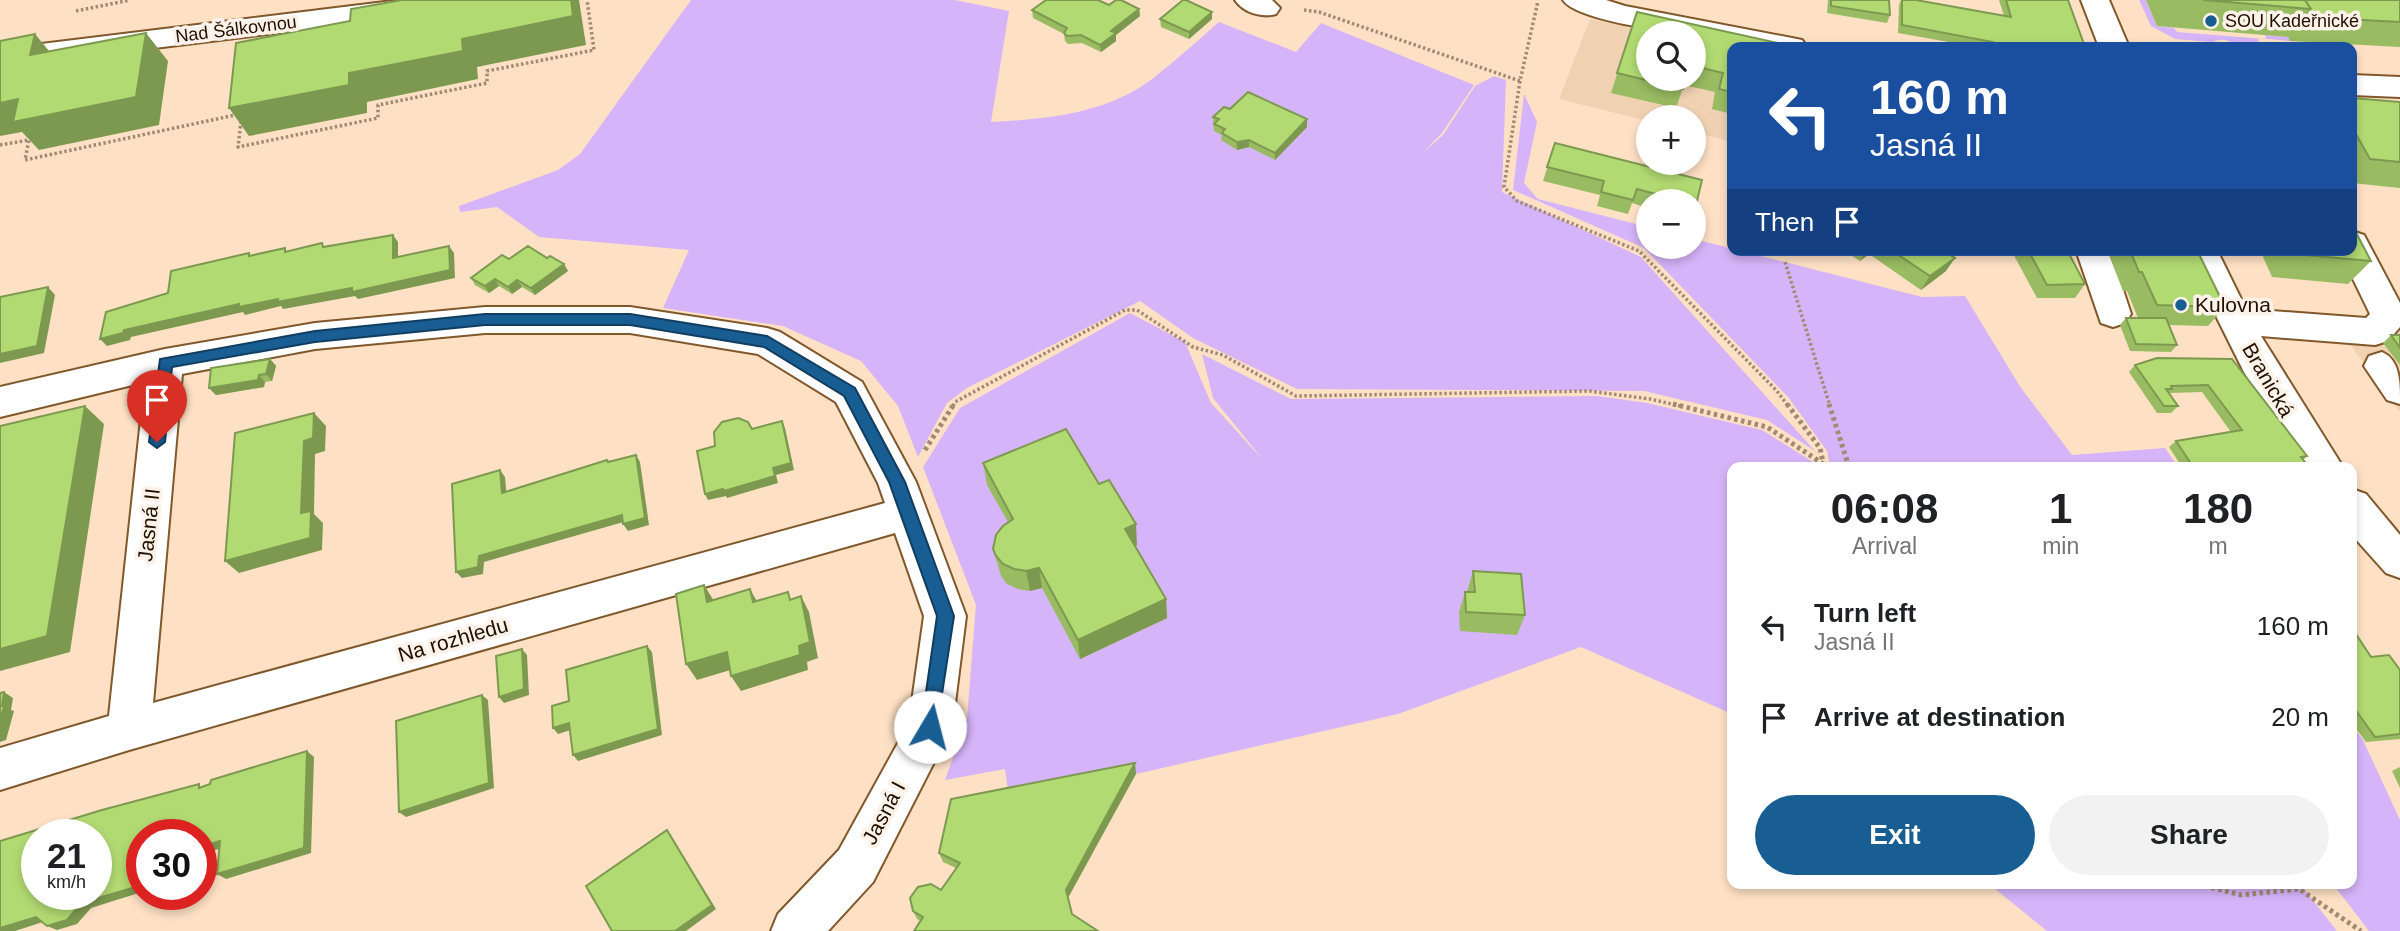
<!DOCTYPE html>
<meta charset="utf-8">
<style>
body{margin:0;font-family:Arial,sans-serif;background:#f2f2f2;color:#202124;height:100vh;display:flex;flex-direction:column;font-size:26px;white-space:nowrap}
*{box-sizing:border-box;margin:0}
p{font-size:23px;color:#757577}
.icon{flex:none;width:38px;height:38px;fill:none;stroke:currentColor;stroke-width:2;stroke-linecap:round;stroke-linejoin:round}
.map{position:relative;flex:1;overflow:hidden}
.panel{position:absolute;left:1727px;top:462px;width:630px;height:427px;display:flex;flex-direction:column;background:#fff;border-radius:14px;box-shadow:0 4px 10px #0003}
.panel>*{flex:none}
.top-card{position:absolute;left:1727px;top:42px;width:630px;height:214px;border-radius:14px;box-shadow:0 4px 10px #0003;background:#1a4fa0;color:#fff;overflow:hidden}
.controls{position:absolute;left:1636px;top:21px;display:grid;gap:14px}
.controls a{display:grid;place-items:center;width:70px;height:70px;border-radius:50%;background:#fff;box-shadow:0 4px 10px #0003;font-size:35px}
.speed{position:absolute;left:21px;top:819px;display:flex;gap:14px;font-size:35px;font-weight:700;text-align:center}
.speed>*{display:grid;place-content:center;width:91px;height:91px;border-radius:50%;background:#fff;box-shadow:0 4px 10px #0003;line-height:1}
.speed small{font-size:18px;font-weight:400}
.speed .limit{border:10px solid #d22;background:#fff;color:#111}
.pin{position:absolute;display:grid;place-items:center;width:60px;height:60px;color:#fff;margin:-72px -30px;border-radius:50% 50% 50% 0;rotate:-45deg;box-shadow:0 0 7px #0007}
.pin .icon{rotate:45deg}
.me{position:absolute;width:77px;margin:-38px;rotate:8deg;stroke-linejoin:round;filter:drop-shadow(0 0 5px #0008)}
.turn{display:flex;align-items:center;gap:24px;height:147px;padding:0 28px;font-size:32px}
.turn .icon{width:91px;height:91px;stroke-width:2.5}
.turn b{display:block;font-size:49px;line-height:60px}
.then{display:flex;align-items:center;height:66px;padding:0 28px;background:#0003;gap:14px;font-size:26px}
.eta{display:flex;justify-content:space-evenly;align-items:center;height:119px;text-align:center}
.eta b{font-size:42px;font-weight:700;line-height:49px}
.action{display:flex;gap:14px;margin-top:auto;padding:14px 28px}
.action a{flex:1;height:80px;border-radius:42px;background:#195e93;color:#fff;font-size:28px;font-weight:700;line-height:80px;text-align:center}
.action a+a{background:#f2f2f2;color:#202124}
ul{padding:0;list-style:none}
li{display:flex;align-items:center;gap:21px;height:91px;padding:0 28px}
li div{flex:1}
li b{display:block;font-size:26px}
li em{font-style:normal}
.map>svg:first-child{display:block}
</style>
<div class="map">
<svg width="2400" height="931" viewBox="0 0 2400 931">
<rect width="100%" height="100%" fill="#fee1c5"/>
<g fill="#f0d1b2">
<polygon points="1590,19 1653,33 1648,33 1648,79 1694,79 1732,51 1732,142 1694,132 1694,117 1648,117 1648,121 1559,99"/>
<polygon points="2400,318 2400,412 2344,336 2375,341 2385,346 2383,343"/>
</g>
<g fill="#d6b4f9">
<path d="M691 0H955L1009 11 991 122C1047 119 1106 114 1152 79 1175 61 1197 41 1219 22L1296 52 1321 23 1474 85 1442 133 1424 152 1443 135 1475 86 1494 76 1506 80 1502 192 1641 257 1815 451 1767 420 1644 391 1297 389 1193 338 1140 301 967 388 947 403 918 457 898 406 861 361 783 326 663 308 689 250 539 237 497 207 460 212 459 206 558 170 580 154Z"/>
<path d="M2139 0H2146L2157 26 2174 28 2177 32 2266 39 2265 35 2288 37 2290 41 2257 38 2261 47H2238C2229 39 2222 38 2212 42L2175 39 2151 26Z"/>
<polygon points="1524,94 1537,122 1524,183 1538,199 1648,227 1648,247 1694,247 1694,239 1922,297 1965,296 2021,388 2072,455 2165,448 2178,467 1830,467 1827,451 1788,397 1644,248 1513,190"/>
<polygon points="1130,313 1185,342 1211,403 1264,461 1213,398 1202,354 1291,399 1597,396 1647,403 1762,430 1821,467 1732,467 1732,714 1581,647 1398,714 1136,774 1009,798 1005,769 945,780 967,718 976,605 923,467 960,408"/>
<polygon points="2352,725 2363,740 2400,820 2400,931 2369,931 2333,884 2352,884"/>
<polygon points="1989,884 2300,884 2337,931 2047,931"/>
</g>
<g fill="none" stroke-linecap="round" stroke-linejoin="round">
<g stroke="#81582b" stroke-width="4">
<g id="minor">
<polygon points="401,0 486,0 482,6 472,9 0,67 0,49"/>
<path d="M1235 0H1272L1280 8 1276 14C1262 18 1244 13 1235 0Z"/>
<path d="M1563 0H1606L1625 6 1792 38 1802 40 1807 47H1745L1694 37V33C1669 33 1576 20 1563 0Z"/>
<polygon points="2081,0 2109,0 2129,47 2099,47"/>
<polygon points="2352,75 2400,77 2400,97 2352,95"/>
<polygon points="2352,231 2364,235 2400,303 2400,327 2388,341 2375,345 2261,336 2343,467 2303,467 2244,372 2183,250 2217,250 2246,309 2366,318 2370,314 2339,250 2352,250"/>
<polygon points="2076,250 2110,250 2131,314 2125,323 2113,327 2101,323"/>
<path d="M485 307H630L767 328 780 332 862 382 916 482 966 616 952 727 873 882 828 931H771L778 914 839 850 909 723 924 616 895 533 129 750 0 790V748L109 716 145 382 0 417V387L165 349 315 323ZM485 333H630L758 354 836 402 878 483 885 503 153 703 182 374 315 349Z"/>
<path d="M2382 352C2400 360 2400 381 2400 404L2387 400 2364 366 2369 356Z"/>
<polygon points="2352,489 2366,494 2400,535 2400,578 2386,573 2352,535"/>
</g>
</g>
<g stroke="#a18973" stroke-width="3.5" stroke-dasharray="2.5 2.5" stroke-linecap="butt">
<polyline points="1304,10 1319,12 1520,81 1538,1"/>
<polyline points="76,11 130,0"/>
<polyline points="1520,81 1504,187 1517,201 1639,251 1777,391 1788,406"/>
<polyline points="241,121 238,147 378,118 378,105 487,83 487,71 594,50 587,0"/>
<polyline points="0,145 29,140 25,160 240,114"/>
<polyline points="1785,262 1830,406"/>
<polyline points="953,406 955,402 1125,310 1137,310 1193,347 1223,355 1296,396 1589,391 1650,399 1680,406"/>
</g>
<g stroke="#a18973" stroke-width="5" stroke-dasharray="3.5 3.5" stroke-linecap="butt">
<polyline points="1673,404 1767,427 1828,467"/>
<polyline points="1787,404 1820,448 1824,467"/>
<polyline points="1829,404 1849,467"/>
<polyline points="925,450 954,404"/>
<polyline points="2198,884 2241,895 2299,889 2361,931"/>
</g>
<use href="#minor" fill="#fff" fill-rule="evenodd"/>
</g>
<g fill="#99bb62" fill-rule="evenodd">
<polygon points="1828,0 1889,0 1890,15 1887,23 1827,13"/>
<polygon points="1901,0 1916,0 2004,16 1999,0 2068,0 2085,47 1977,47 1898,33 1899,5"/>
<polygon points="2146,0 2400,0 2400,47 2290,41 2288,37 2157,26"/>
<polygon points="1109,5 1139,9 1140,16 1116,35 1116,41 1101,52 1082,43 1068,44 1065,41 1064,34 1033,18 1032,10"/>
<path d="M1637 12 1732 47V114L1712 109 1715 92 1684 85 1676 108 1611 93ZM1694 33V79H1648Z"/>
<polygon points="1160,19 1212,19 1189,39 1161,27"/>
<polygon points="2352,98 2400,102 2400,188 2352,183"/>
<polygon points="1230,109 1307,127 1275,160 1249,147 1237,150 1221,140 1222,135 1214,131 1213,117"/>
<polygon points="1555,143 1702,180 1694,209 1694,201 1648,201 1648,208 1632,203 1628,214 1597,206 1600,195 1543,181"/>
<polygon points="1843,250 1943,250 1946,271 1921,290 1869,254 1860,261"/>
<polygon points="2011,250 2067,250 2085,284 2075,298 2037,298"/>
<polygon points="2107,250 2197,250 2225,307 2208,326 2169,325 2177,345 2171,352 2130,351 2120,325 2126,318 2138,318 2127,291 2123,291"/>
<polygon points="2260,250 2352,250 2371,261 2348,284 2272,277"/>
<polygon points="547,258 564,264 568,271 535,295 522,287 512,294 499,286 489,293 475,285 471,278 509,259"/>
<polygon points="2391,335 2400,335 2400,365 2383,343"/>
<polygon points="270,359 276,366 272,381 265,382 264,387 216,395 209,388"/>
<polygon points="2232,359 2307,456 2303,460 2309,467 2182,467 2169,447 2176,441 2231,432 2202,392 2169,393 2178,406 2171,413 2157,413 2129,372 2135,365"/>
<polygon points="983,463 1099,484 1137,545 1135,546 1166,599 1167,618 1080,659 1042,588 1030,591 1018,589 1007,584 1001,576 993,549 1008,522 987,485"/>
<polygon points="1473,571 1525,615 1517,635 1460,631 1459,612 1465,592 1467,592"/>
<polygon points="2352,628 2371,657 2400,670 2400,739 2366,742 2352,723"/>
<polygon points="2400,767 2400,788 2392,771"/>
<polygon points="1136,774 921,921 917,919 913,911 941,890 956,868 943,862 939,853"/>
</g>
<g fill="#7d9950">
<polygon points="571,0 579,0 586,45 477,67 478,79 367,102 367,113 249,136 229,108 349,73 462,39"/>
<polygon points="1139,9 1140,16 1116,35 1116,41 1101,52 1100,45 1111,31"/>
<polygon points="1212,12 1212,19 1189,39 1189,32"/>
<polygon points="146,33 168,61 159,125 39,150 22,132 0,136 0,103"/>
<polygon points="35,34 59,63 30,55"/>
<polygon points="1307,119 1307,127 1275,160 1275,153"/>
<polygon points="1249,140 1249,147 1237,150 1237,142"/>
<polygon points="393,235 398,242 398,265 393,258"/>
<polygon points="449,246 454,253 455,278 358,299 355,296 283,309 281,306 245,315 243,312 131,337 130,340 107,346 100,339 124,330"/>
<polygon points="1866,250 1872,250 1869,254 1860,261"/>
<polygon points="1955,258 1946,271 1921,290 1930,276"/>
<polygon points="564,264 568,271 535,295 531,288"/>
<polygon points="495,279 499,286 489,293 485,286"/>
<polygon points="517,280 522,287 512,294 508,287"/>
<polygon points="48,287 55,295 44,353 0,363 0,354"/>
<polygon points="270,359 276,366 272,381 266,374"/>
<polygon points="259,375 265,382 264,387 216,395 209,388"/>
<polygon points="85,406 104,424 70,652 0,671 0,649"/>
<polygon points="314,413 326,426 325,451 315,454 314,514 323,523 322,550 239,573 225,561 301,513 304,441"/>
<polygon points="782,421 785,428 794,470 776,475 778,483 727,498 726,496 708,500 705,494 773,468"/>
<polygon points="636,455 640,462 649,525 628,531 623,524"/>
<polygon points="500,470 505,477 507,499 502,493"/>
<polygon points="622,515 627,521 484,562 483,574 462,578 456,572 479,556"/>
<polygon points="1136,524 1137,545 1127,549 1125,529"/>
<polygon points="1039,568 1042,588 1030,591 1026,571"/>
<polygon points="704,585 714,601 707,602"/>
<polygon points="750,589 759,605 753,602"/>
<polygon points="801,596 809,612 818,658 807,662 808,670 741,691 731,676 799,646"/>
<polygon points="1166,599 1167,618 1080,659 1078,640"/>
<polygon points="647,646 652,652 662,735 578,761 573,755"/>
<polygon points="522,649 527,655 529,695 504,703 499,697"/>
<polygon points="727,652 737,668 697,680 686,664"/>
<polygon points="4,692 13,698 11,710 14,711 6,740 0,742 0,721"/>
<polygon points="482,695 488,700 494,788 406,817 399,812"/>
<polygon points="569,723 574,729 558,734 553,728"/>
<polygon points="307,751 314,757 311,853 226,879 217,874"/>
<polygon points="1135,763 1136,774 1068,898 1066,890"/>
<polygon points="667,830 671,836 716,909 686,931 675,931"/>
<polygon points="220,841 228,846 202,854 201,865 201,847"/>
<polygon points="142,885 142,892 91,908 77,924 57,930 47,926 81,903"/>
<polygon points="36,917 46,921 15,931 0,931 0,928"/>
</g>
<g fill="#b2da72" stroke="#7d9950" stroke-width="2" fill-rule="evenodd">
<polygon points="402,0 571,0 573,16 462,39 463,51 349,73 349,85 229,108 236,43 350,21 351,9"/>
<polygon points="1046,0 1098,0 1109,5 1116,0 1121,0 1139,9 1111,31 1116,33 1100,45 1081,35 1067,36 1064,33 1067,28 1032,10"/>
<polygon points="1183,0 1186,0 1212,12 1189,32 1160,19"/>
<polygon points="1831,0 1889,0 1890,15 1831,6"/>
<polygon points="1902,0 1916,0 2011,17 2006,0 2068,0 2085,47 1993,47 1993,42 1902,25"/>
<polygon points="2203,0 2305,0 2311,9"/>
<polygon points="2305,0 2400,0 2400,22 2309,17 2307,14 2311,9"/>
<polygon points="1637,12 1796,47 1732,47 1732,92 1719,89 1723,73 1694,66 1694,33 1648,33 1648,79 1686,79 1683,89 1617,73"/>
<polygon points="146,33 136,97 13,122 18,99 0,103 0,41 35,34 30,55"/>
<polygon points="1248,92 1307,119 1275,153 1249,140 1237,142 1222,133 1225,129 1214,124 1219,119 1213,117 1224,107 1230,109"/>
<polygon points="2352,98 2400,102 2400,162 2370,159 2352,127"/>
<polygon points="1555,143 1702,180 1696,205 1694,204 1694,201 1682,201 1637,189 1633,200 1601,192 1604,181 1547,167"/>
<polygon points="2352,225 2371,261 2294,254 2292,250 2352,250"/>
<polygon points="393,235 393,258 449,246 450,270 352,292 352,288 277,302 278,299 239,307 239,304 124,330 123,333 100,339 106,312 168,293 171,271 249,253 249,256 285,248 285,252 322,243 323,247"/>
<polygon points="528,246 547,258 550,256 564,264 531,288 517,280 508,287 495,279 485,286 471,278 502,255 509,259"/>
<polygon points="1891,250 1943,250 1955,258 1930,276"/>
<polygon points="2028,250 2067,250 2085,284 2047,285"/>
<polygon points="2130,250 2197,250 2225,307 2157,305 2142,272 2139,272"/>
<polygon points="48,287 37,346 0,354 0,297"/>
<polygon points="2126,318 2166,318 2177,345 2136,344"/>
<polygon points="2391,335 2400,335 2400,348"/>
<polygon points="2157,358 2232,359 2307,456 2301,457 2309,467 2189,467 2186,464 2190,462 2176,441 2242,430 2208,385 2171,386 2172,389 2166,389 2178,406 2164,406 2135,365"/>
<polygon points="270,359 266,374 259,375 258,380 209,388 211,368"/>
<polygon points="85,406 47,636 0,649 0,426"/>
<polygon points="314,413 313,438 304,441 301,513 311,511 310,538 225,561 235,433"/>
<polygon points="738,418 748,422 752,429 782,421 791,463 773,468 775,476 724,491 723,489 705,494 697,451 715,446 714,432 722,422"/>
<polygon points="1066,429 1099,484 1109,480 1136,524 1125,529 1166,599 1078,640 1039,568 1026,571 1014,569 1003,564 996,556 993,549 996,535 1003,526 1013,519 983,463"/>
<polygon points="636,455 645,518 623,524 622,515 479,556 478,567 456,572 452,484 500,470 502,493 607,460 608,462"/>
<polygon points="1473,571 1521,574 1525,615 1466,612 1465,592 1475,592"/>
<polygon points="704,585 707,602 750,589 753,602 788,592 790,600 801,596 810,642 799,646 800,655 731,676 727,652 686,664 676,594"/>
<polygon points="2352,628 2371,657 2389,655 2400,670 2400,734 2375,737 2352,705"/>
<polygon points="647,646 658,729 573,755 569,723 553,728 552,706 569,701 566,670"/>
<polygon points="522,649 524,689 499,697 496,656"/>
<polygon points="4,692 2,706 4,706 0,721 0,693"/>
<polygon points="482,695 489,783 399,812 396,721"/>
<path d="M307 751 304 848 217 874 220 841 201 847V835H142V885L81 903 67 920 47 926 36 917 0 928V841L102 810 199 784V788L210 784 211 780ZM37 835H96V894H37Z"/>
<polygon points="1135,763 1066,890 1072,914 1098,931 914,931 923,917 913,911 910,898 918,887 931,884 941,890 960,863 939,853 951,799"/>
<polygon points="667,830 712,905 675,931 612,931 586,886"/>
</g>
<polygon fill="#195e93" stroke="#103d60" stroke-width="2" points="485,314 630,314 767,336 855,388 905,482 954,616 936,733 930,735 923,733 921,727 937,616 889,482 844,396 764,347 630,325 485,325 315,342 172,367 165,442 157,448 149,442 160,359 315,331"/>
<g fill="#195e93" stroke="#fcf2e9" stroke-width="2.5">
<circle cx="2211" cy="21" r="7"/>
<circle cx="2181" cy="305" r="7"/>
</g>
<g text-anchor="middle" stroke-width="7" stroke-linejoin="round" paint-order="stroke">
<g font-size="18" fill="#211001" stroke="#fcf2e9" text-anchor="start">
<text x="2225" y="27">SOU Kadeřnické</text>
</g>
<g font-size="18" fill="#211001" stroke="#fcf2e9">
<text transform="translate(236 29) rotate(-7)" y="6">Nad Šálkovnou</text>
</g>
<g font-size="21" fill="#211001" stroke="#fcf2e9" text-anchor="start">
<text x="2195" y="312">Kulovna</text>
</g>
<g font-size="21" fill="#211001" stroke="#fcf2e9">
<text transform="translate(2268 380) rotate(60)" y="7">Branická</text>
<text transform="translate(149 525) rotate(-84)" y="7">Jasná II</text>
<text transform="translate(453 640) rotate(-16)" y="7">Na rozhledu</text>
<text transform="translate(884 813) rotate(-62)" y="7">Jasná I</text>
</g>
</g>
</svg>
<div class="controls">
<a><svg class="icon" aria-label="search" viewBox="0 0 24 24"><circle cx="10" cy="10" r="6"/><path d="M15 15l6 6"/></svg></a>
<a>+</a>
<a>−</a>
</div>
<div class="speed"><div>21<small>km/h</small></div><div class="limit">30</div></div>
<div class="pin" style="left:157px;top:442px;background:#d93025"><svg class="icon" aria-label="arrive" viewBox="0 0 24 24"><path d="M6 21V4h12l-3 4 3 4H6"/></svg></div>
<svg class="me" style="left:930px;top:727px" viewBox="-20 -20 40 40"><circle r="19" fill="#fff"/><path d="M0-13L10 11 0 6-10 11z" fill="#195e93"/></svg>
<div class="top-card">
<div class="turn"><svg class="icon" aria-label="left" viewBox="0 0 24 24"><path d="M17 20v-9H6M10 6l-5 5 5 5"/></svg><div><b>160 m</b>Jasná II</div></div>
<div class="then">Then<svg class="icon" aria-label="arrive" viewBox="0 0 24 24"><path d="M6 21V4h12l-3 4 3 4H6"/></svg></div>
</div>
<section class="panel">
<div class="eta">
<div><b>06:08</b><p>Arrival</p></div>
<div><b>1</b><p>min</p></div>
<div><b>180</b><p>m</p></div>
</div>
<ul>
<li><svg class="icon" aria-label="left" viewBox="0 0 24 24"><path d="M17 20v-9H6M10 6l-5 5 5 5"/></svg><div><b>Turn left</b><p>Jasná II</p></div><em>160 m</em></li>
<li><svg class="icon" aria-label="arrive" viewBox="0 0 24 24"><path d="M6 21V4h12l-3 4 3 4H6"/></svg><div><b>Arrive at destination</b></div><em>20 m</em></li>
</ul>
<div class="action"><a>Exit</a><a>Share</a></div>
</section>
</div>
